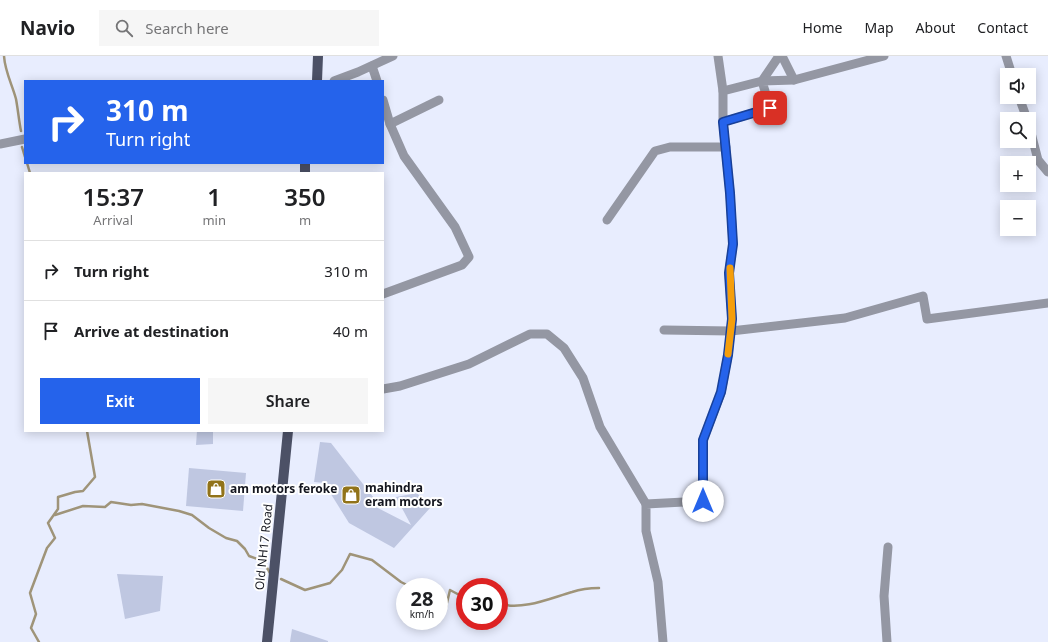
<!DOCTYPE html>
<meta charset="utf-8">
<style>
body{margin:0;font-family:"Noto Sans",sans-serif;background:#f6f6f6;color:#202124;height:100vh;display:flex;flex-direction:column;font-size:15px;white-space:nowrap}
*{box-sizing:border-box;margin:0}
p{font-size:13px;color:#757577}
.icon{flex:none;width:22px;height:22px;fill:none;stroke:currentColor;stroke-width:2;stroke-linecap:round;stroke-linejoin:round}
.map{position:relative;flex:1;overflow:hidden}
.drawer{position:absolute;left:24px;top:116px;width:360px;height:260px;display:flex;flex-direction:column;background:#fff;border-radius:0px;box-shadow:0 2px 10px #0003}
.drawer>*{flex:none}
.guide{position:absolute;left:24px;top:24px;width:360px;height:84px;border-radius:0px;box-shadow:0 2px 10px #0003;background:#2563eb;color:#fff;overflow:hidden}
.controls{position:absolute;left:1000px;top:12px;display:grid;gap:8px}
.controls a{display:grid;place-items:center;width:36px;height:36px;border-radius:0px;background:#fff;box-shadow:0 2px 10px #0003;font-size:20px}
.speed{position:absolute;left:396px;top:522px;display:flex;gap:8px;font-size:20px;font-weight:700;text-align:center}
.speed>*{display:grid;place-content:center;width:52px;height:52px;border-radius:50%;background:#fff;box-shadow:0 2px 10px #0003;line-height:1}
.speed small{font-size:10px;font-weight:400}
.speed .limit{border:6px solid #d22;background:#fff;color:#111}
.pin{position:absolute;display:grid;place-items:center;width:34px;height:34px;color:#fff;margin:-17px;border-radius:8px;box-shadow:0 2px 6px #0006}
.me{position:absolute;width:44px;margin:-22px;rotate:0deg;stroke-linejoin:round;filter:drop-shadow(0 0 3px #0008)}
.turn{display:flex;align-items:center;gap:14px;height:84px;padding:0 16px;font-size:18px}
.turn .icon{width:52px;height:52px;stroke-width:2.5}
.turn b{display:block;font-size:28px;line-height:34px}
.eta{display:flex;justify-content:space-evenly;align-items:center;height:68px;text-align:center}
.eta b{font-size:24px;font-weight:600;line-height:28px}
.button{display:flex;gap:8px;margin-top:auto;padding:8px 16px}
.button a{flex:1;height:46px;border-radius:0px;background:#2563eb;color:#fff;font-size:16px;font-weight:600;line-height:46px;text-align:center}
.button a+a{background:#f6f6f6;color:#202124}
ul{padding:0;list-style:none}
li{display:flex;align-items:center;gap:12px;height:60px;padding:0 16px;border-top:1px solid #e0e0e0}
li div{flex:1}
li b{display:block;font-size:15px}
li em{font-style:normal}
header{display:flex;align-items:center;gap:24px;box-sizing:border-box;height:56px;padding:0 20px;background:#fff;border-bottom:1px solid #e0e0e0}
header strong{font-size:19px}
nav{display:flex;gap:22px;margin-inline-start:auto;font-size:14px}
.search{width:280px;height:36px;background:#f6f6f6;display:flex;align-items:center;gap:10px;box-sizing:border-box;padding:0 14px;border-radius:0px;color:#757577;font-size:15px}
.map>svg:first-child{display:block}
</style>
<header>
<strong>Navio</strong>
<div class="search"><svg class="icon" aria-label="search" viewBox="0 0 24 24"><circle cx="10" cy="10" r="6"/><path d="M15 15l6 6"/></svg>Search here</div>
<nav><a>Home</a><a>Map</a><a>About</a><a>Contact</a></nav>
</header>
<div class="map">
<svg width="1048" height="586" viewBox="0 0 1048 586">
<rect width="100%" height="100%" fill="#e8edfe"/>
<g fill="none" stroke-linecap="round" stroke-linejoin="round">
<g stroke="#9f9479" stroke-width="2.5">
<path d="M4 0C5 16 12 28 16 43 18 54 19 65 21 75"/>
<polyline points="22,91 25,101"/>
<polyline points="27,107 30,117"/>
<polyline points="55,459 83,450 105,451 111,446 131,449 142,448 179,455 192,459 209,472 226,482 237,485 245,493 249,500 263,505 270,517"/>
<polyline points="281,523 305,534 330,527 342,514 350,498 372,504 401,526 411,531"/>
<path d="M499 548C524 554 548 543 572 536 581 533 590 532 599 532"/>
<polyline points="439,549 446,551 450,534 465,542"/>
<polyline points="39,586 31,572 36,558 30,537 47,492 55,482 48,467 58,453 58,441 75,436 83,435 95,421 87,375"/>
</g>
</g>
<g fill="#bfc7e1">
<polygon points="197,375 213,375 213,388 196,389"/>
<polygon points="320,386 331,387 377,446 372,449 411,469 396,441 417,437 430,452 394,492 349,467 324,427 314,426"/>
<polygon points="189,412 246,417 243,455 186,450"/>
<polygon points="117,518 163,520 160,555 125,563"/>
<polygon points="292,573 328,585 328,586 290,586"/>
</g>
<g fill="none" stroke-linecap="round" stroke-linejoin="round">
<g stroke="#9497a3" stroke-width="9">
<polyline points="718,0 723,35"/>
<polyline points="782,0 794,24"/>
<polyline points="1006,0 1012,19"/>
<polyline points="372,10 377,25"/>
<polyline points="334,25 358,16 393,0"/>
<polyline points="1019,41 1027,63"/>
<polyline points="383,44 390,68 404,100 455,171 469,201 462,209 383,238"/>
<polyline points="723,66 723,35 762,25 779,0"/>
<polyline points="390,68 439,44"/>
<polyline points="1029,69 1038,104 1048,116"/>
<polyline points="0,88 25,83"/>
<polyline points="607,164 655,95 670,91 726,91"/>
<polyline points="664,274 731,275 845,262 923,240 927,263 1048,247"/>
<polyline points="383,333 400,330 469,308 530,278 547,278 564,292 583,322 600,371 646,448"/>
<polyline points="663,586 658,526 646,475 646,448 703,445 703,384 721,337 728,299 732,263 729,217 733,188 730,137 723,66 770,52 762,25 794,24 884,0"/>
<polyline points="887,586 884,540 888,491"/>
</g>
<g stroke="#4c5166" stroke-width="10">
<polyline points="317,25 318,0"/>
<polyline points="305,117 305,107"/>
<polyline points="267,586 288,375"/>
</g>
</g>
<g fill="none" stroke-linecap="round" stroke-linejoin="round">
<g stroke="#184099" stroke-width="10">
<polyline id="route" points="703,445 703,384 721,336 728,299 732,263 729,217 733,188 730,137 723,66 770,52"/>
</g>
<use href="#route" stroke="#2563eb" stroke-width="7"/>
<polyline stroke="#f59e0b" stroke-width="7" points="728,298 732,263 730,212"/>
</g>
<defs>
<g id="shop-square" transform="scale(1)"><rect x="-9" y="-9" width="18" height="18" rx="4" fill="#917319" stroke="#fff"/><path d="M-5-2.5h2.3a2.7 3.5 0 0 1 5.4 0H5L5.5 6h-11ZM-1.5-2.5h3a1.5 2.3 0 0 0-3 0Z" fill="#fff"/></g>
</defs>
<g fill-rule="evenodd">
<use href="#shop-square" x="216" y="433"/>
<use href="#shop-square" x="351" y="439"/>
</g>
<g text-anchor="middle" stroke-width="4" stroke-linejoin="round" paint-order="stroke">
<g font-size="12" font-weight="bold" fill="#14161f" stroke="#fff" text-anchor="start">
<text x="365" y="436">mahindra<tspan x="365" dy="14">eram motors</tspan></text>
<text x="230" y="437">am motors feroke</text>
</g>
<g font-size="12" fill="#14161f" stroke="#fff">
<text transform="translate(264 491) rotate(-84)" y="4">Old NH17 Road</text>
</g>
</g>
</svg>
<div class="controls">
<a><svg class="icon" aria-label="sound" viewBox="0 0 24 24"><path d="M4 9h4l5-4v14l-5-4H4zM17 9q2 3 0 6"/></svg></a>
<a><svg class="icon" aria-label="search" viewBox="0 0 24 24"><circle cx="10" cy="10" r="6"/><path d="M15 15l6 6"/></svg></a>
<a>+</a>
<a>−</a>
</div>
<div class="speed"><div>28<small>km/h</small></div><div class="limit">30</div></div>
<div class="pin" style="left:770px;top:52px;background:#d93025"><svg class="icon" aria-label="arrive" viewBox="0 0 24 24"><path d="M6 21V4h12l-3 4 3 4H6"/></svg></div>
<svg class="me" style="left:703px;top:445px" viewBox="-20 -20 40 40"><circle r="19" fill="#fff"/><path d="M0-13L10 11 0 6-10 11z" fill="#2563eb"/></svg>
<div class="guide">
<div class="turn"><svg class="icon" aria-label="right" viewBox="0 0 24 24"><path d="M7 20v-9h11M14 6l5 5-5 5"/></svg><div><b>310 m</b>Turn right</div></div>
</div>
<section class="drawer">
<div class="eta">
<div><b>15:37</b><p>Arrival</p></div>
<div><b>1</b><p>min</p></div>
<div><b>350</b><p>m</p></div>
</div>
<ul>
<li><svg class="icon" aria-label="right" viewBox="0 0 24 24"><path d="M7 20v-9h11M14 6l5 5-5 5"/></svg><div><b>Turn right</b></div><em>310 m</em></li>
<li><svg class="icon" aria-label="arrive" viewBox="0 0 24 24"><path d="M6 21V4h12l-3 4 3 4H6"/></svg><div><b>Arrive at destination</b></div><em>40 m</em></li>
</ul>
<div class="button"><a>Exit</a><a>Share</a></div>
</section>
</div>
